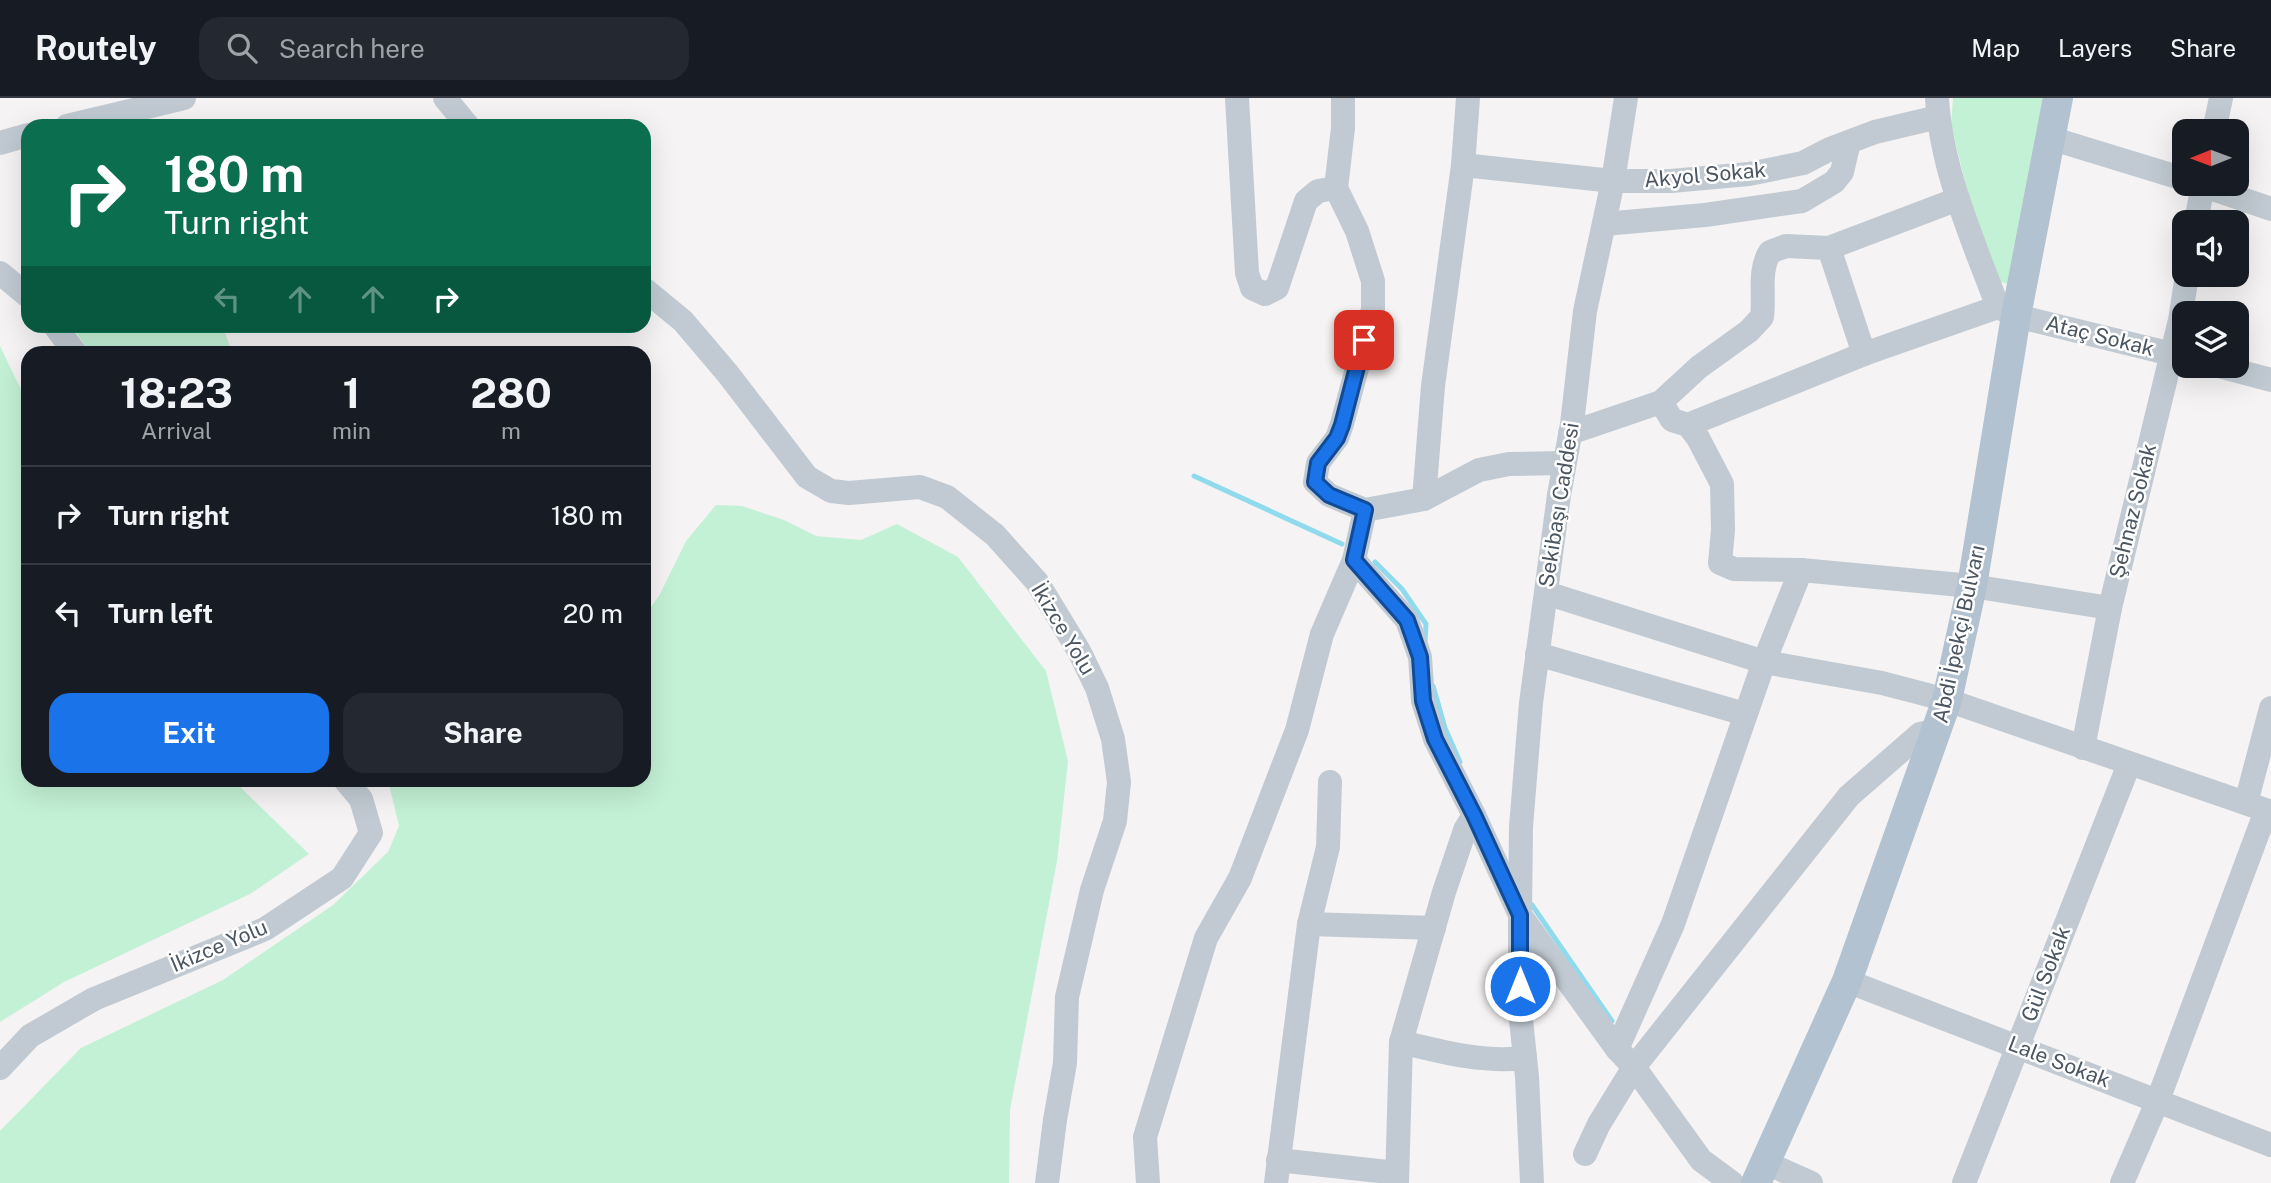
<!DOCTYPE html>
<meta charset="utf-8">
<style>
body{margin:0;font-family:"Public Sans",sans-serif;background:#242831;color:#f1f3f6;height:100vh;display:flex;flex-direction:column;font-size:26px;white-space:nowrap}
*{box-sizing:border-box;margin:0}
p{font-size:23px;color:#9ea1a6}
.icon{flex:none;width:38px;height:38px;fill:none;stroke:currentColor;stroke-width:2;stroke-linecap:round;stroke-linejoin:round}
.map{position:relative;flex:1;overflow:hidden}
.details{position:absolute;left:21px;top:248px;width:630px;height:441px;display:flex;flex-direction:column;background:#171b24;border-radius:21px;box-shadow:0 7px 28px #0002}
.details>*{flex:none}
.hud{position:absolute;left:21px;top:21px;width:630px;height:214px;border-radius:21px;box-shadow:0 7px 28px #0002;background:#0b6e4f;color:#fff;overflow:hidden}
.needle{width:46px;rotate:269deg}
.tools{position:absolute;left:2172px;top:21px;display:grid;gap:14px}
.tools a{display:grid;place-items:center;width:77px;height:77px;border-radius:14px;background:#171b24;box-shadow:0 7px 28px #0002;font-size:35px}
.pin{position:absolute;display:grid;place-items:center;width:60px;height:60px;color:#fff;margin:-30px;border-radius:14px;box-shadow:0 4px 10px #0006}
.me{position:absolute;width:77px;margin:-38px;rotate:0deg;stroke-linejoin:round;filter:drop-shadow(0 0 5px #0008)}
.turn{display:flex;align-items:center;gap:24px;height:147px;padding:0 28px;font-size:32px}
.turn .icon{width:91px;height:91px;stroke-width:2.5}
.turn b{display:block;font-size:49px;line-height:60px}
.lanes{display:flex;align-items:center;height:66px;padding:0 28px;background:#0003;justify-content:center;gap:35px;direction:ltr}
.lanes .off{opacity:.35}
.eta{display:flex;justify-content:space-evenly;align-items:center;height:119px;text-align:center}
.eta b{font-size:42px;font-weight:700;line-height:49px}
.action{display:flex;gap:14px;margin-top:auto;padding:14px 28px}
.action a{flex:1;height:80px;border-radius:21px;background:#1a73e8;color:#fff;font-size:28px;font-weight:700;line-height:80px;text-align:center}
.action a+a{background:#242831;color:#f1f3f6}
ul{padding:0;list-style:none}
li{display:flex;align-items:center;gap:21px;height:98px;padding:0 28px;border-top:2px solid #363941}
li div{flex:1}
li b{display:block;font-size:26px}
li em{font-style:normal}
header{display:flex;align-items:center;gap:42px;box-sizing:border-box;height:98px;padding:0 35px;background:#171b24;border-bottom:2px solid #363941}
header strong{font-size:33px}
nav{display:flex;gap:38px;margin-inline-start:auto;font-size:24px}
.search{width:490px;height:63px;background:#242831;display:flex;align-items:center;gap:18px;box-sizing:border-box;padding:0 24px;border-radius:21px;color:#9ea1a6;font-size:26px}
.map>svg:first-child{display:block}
</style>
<header>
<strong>Routely</strong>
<div class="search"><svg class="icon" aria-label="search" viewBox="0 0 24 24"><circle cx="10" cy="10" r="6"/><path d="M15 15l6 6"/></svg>Search here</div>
<nav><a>Map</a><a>Layers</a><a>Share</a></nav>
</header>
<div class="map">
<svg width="2271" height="1085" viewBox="0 0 2271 1085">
<rect width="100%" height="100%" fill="#f5f3f3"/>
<g fill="#c3f1d5">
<polygon points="1953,0 2048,0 2016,188 1997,183 1977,131 1951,27"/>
<polygon points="72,228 223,228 232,255 90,255"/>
<polygon points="0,248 28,306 28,682 234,683 309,756 250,796 64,884 0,924"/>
<polygon points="716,407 742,408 784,422 816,438 861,442 897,426 958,459 1046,573 1068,663 1057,763 1010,1012 1009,1085 0,1085 0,1033 81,950 223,882 333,807 388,754 399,728 389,686 385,683 644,682 644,518 659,498 686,443"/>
</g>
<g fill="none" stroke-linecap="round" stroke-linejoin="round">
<g stroke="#90daee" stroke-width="5">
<polyline points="1194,378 1342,446"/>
<polyline points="1375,464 1402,491 1426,526 1425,544"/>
<polyline points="1433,588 1445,630 1460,664"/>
<polyline points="1532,807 1612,923"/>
</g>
<g stroke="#c1cad2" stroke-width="24">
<polyline points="445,0 468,28"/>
<polyline points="1237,0 1247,175 1252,190 1265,196 1277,190 1306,103 1318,93 1336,90 1357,133 1373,183 1373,211 1342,326 1337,340 1318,365 1315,384 1329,397 1365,412 1424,401 1479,372 1509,366 1564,365"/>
<path d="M1937 0C1941 71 1973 143 1998 209"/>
<polyline points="67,28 184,0"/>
<polyline points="2214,33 2221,0"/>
<polyline points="2050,40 2184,81"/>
<polyline points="0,45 28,37"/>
<polyline points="1463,67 1613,83 1671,83 1749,76 1803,65 1830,51 1875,34 1938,19"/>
<polyline points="2198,86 2271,111"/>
<polyline points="1336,90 1343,30 1343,0"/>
<polyline points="2196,124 2203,86"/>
<polyline points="1604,126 1705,117 1802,103 1834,84 1842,74 1849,44"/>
<polyline points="1829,150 1864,256"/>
<polyline points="0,175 28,198"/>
<polyline points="644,191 683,223 728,276 807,379 831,393 849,395 920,389 947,399 995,437 1037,484 1079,553 1097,590 1113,641 1119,684 1115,723 1092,792 1067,899 1065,965 1055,1022 1047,1085"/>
<polyline points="55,228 76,256"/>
<polyline points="2218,268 2271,282"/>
<polyline points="1661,304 1672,322 1688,327 1698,340 1722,386 1723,432 1720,465 1734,471 1801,472 1972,488 2110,510"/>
<polyline points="1688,327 1864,256 1998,209 2016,218 2184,259"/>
<path d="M1570 335 1661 304 1699 269 1749 233 1762 219C1765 197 1758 173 1770 154L1786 148 1829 150 1958 101"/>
<polyline points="1424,401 1433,288 1463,67 1468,0"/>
<polyline points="1365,412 1354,462 1407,522 1420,559 1423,603 1435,641 1474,717 1520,817 1617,951 1634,969 1701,1062 1732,1085"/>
<polyline points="1546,495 1764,564 1882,585 1947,602 2271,714"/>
<polyline points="1537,556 1745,616"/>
<polyline points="2083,650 2110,510 2180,222 2187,177"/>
<polyline points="2246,705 2271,610"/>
<polyline points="1309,826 1434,830"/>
<polyline points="1847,883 2271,1047"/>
<path d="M1401 944C1442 954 1483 965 1525 960"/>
<polyline points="1617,951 1673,826 1764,564 1801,472"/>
<polyline points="0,970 30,938 94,901 265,831 342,780 371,735 361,701 345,682"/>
<polyline points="1585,1056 1599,1026 1634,969 1849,698 1920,636 1938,632"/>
<polyline points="1278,1062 1397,1075"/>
<polyline points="1764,1064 1811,1085"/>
<polyline points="1148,1085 1145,1039 1206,840 1240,780 1297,632 1322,536 1354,462"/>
<polyline points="1276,1085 1309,826 1328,749 1330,684"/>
<polyline points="1397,1085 1401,944 1444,794 1465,732 1474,717"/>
<polyline points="1532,1085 1527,979 1520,912 1520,817 1521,729 1531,605 1559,397 1572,326 1585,213 1613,83 1626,0"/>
<polyline points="1964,1085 2129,666"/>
<polyline points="2122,1085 2158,1002 2266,713"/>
</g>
<polyline stroke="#b3c2d1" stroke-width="30" points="1756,1085 1847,883 1947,602 1972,488 2016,218 2058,0"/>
</g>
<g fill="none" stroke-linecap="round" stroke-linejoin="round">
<g stroke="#114b97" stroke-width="18">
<polyline id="route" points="1364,242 1342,327 1337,340 1318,365 1315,384 1329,397 1365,412 1354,462 1407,522 1420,559 1423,603 1435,641 1474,717 1520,817 1520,888"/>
</g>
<use href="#route" stroke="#1a73e8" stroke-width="12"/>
</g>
<g text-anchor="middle" stroke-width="5" stroke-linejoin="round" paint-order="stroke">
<g font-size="21" fill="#4a5661" stroke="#fff">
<text transform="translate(1705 77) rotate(-5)" y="7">Akyol Sokak</text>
<text transform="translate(2100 238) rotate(14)" y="7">Ataç Sokak</text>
<text transform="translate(1559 407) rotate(-81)" y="7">Sekibaşı Caddesi</text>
<text transform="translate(2133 413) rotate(-76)" y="7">Şehnaz Sokak</text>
<text transform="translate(1063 531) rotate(59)" y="7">İkizce Yolu</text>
<text transform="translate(1959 536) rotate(-78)" y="7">Abdi İpekçi Bulvarı</text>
<text transform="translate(219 848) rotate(-23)" y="7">İkizce Yolu</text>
<text transform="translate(2046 876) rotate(-69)" y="7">Gül Sokak</text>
<text transform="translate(2059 964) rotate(21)" y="7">Lale Sokak</text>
</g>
</g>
</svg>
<div class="tools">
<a><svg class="needle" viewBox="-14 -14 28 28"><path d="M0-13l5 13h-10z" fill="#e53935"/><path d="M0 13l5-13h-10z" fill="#9ea1a6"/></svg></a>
<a><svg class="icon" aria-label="sound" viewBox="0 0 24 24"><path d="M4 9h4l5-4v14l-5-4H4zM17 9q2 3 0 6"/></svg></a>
<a><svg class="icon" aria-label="layers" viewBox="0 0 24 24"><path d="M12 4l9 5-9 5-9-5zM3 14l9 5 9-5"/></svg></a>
</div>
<div class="pin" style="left:1364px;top:242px;background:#d93025"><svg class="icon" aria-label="arrive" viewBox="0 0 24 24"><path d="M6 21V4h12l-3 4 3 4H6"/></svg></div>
<svg class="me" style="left:1520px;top:888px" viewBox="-20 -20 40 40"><circle r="17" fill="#1a73e8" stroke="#fff" stroke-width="3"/><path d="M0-11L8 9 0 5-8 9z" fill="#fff"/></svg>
<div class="hud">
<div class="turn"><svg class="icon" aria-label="right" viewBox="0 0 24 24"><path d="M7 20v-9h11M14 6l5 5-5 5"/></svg><div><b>180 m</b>Turn right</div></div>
<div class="lanes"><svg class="icon off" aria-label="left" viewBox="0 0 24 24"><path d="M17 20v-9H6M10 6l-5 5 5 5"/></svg><svg class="icon off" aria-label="ahead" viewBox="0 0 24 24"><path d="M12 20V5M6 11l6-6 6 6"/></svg><svg class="icon off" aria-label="ahead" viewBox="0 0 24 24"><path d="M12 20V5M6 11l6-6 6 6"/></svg><svg class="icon" aria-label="right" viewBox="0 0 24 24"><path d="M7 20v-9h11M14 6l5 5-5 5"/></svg></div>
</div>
<section class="details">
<div class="eta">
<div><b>18:23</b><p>Arrival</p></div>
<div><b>1</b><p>min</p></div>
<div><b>280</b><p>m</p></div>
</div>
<ul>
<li><svg class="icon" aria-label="right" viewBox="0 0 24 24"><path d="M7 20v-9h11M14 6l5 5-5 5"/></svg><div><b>Turn right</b></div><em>180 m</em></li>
<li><svg class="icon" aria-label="left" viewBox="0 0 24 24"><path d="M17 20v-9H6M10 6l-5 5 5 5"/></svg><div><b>Turn left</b></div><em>20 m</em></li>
</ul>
<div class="action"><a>Exit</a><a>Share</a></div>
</section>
</div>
